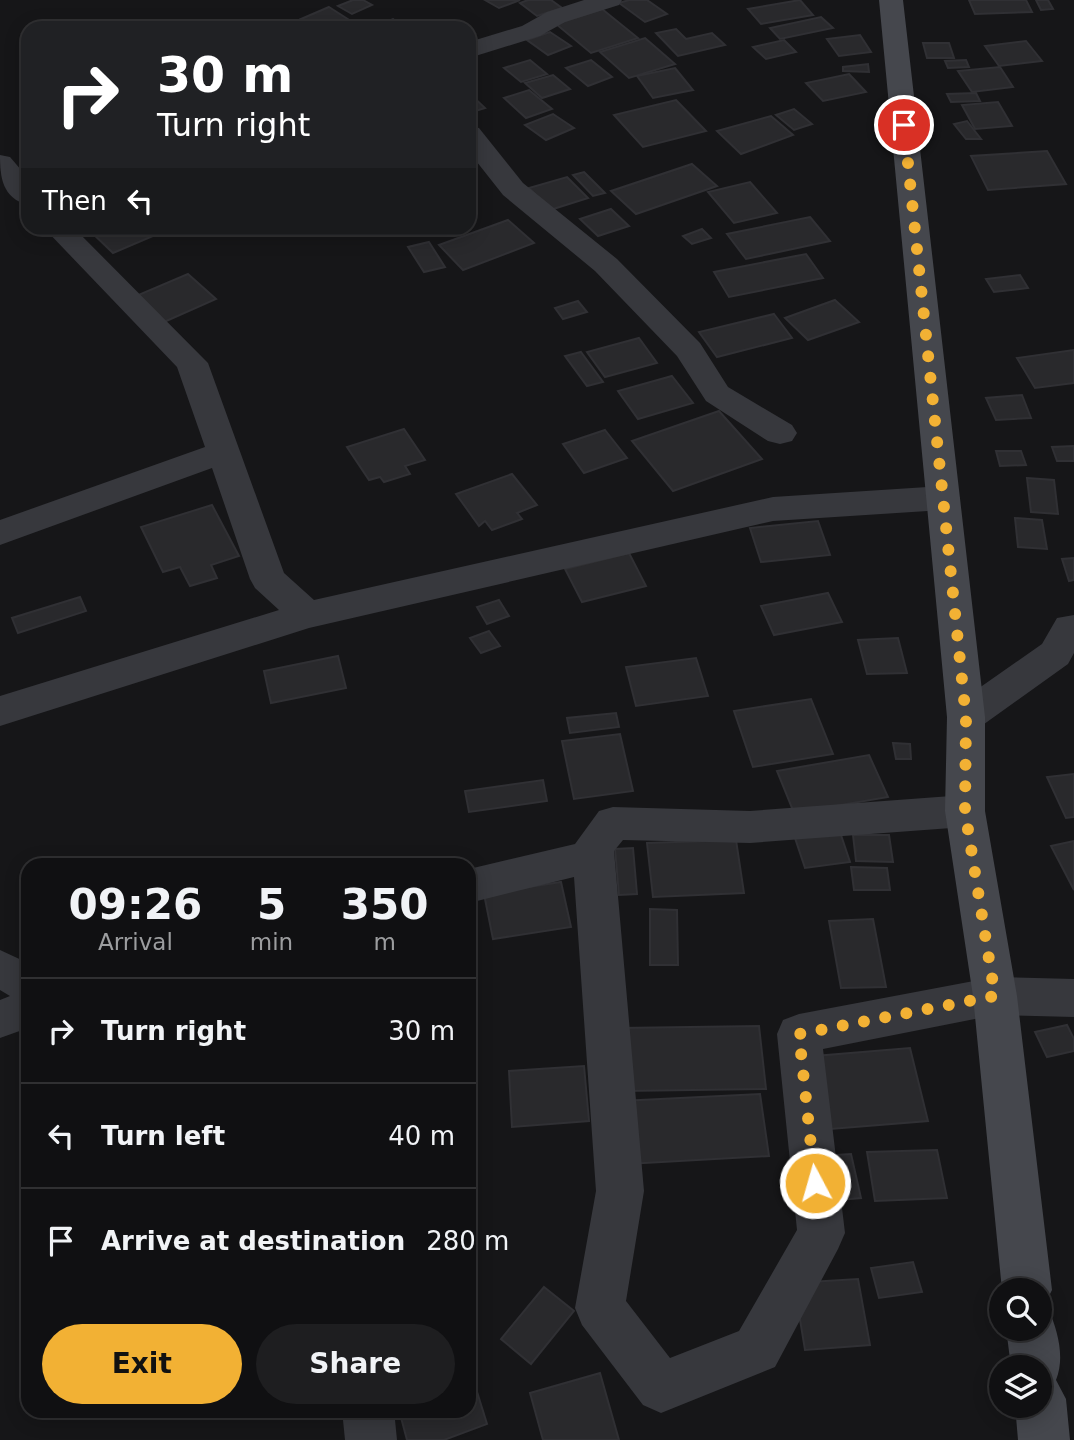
<!DOCTYPE html>
<style>
body{margin:0;font-family:"DejaVu Sans",sans-serif;background:#1e1e20;color:#f1f3f6;height:100vh;display:flex;flex-direction:column;font-size:26px;white-space:nowrap}
*{box-sizing:border-box;margin:0}
p{font-size:23px;color:#9c9d9f}
.icon{flex:none;width:38px;height:38px;fill:none;stroke:currentColor;stroke-width:2;stroke-linecap:round;stroke-linejoin:round}
.map{position:relative;flex:1;overflow:hidden}
.panel{position:absolute;left:21px;top:858px;width:455px;height:560px;display:flex;flex-direction:column;background:#101012;border-radius:21px;box-shadow:0 4px 18px #0003,0 0 0 2px #303032}
.panel>*{flex:none}
.top-card{position:absolute;left:21px;top:21px;width:455px;height:214px;border-radius:21px;box-shadow:0 4px 18px #0003,0 0 0 2px #303032;background:#202124;color:#fff;overflow:hidden}
.fabs{position:absolute;left:989px;top:1278px;display:grid;gap:14px}
.fabs a{display:grid;place-items:center;width:63px;height:63px;border-radius:50%;background:#101012;box-shadow:0 4px 18px #0003,0 0 0 2px #303032;font-size:35px}
.pin{position:absolute;display:grid;place-items:center;width:60px;height:60px;color:#fff;margin:-30px;border:4px solid #fff;border-radius:50%;box-shadow:0 2px 7px #0007}
.me{position:absolute;width:77px;margin:-38px;rotate:354deg;stroke-linejoin:round;filter:drop-shadow(0 0 5px #0008)}
.turn{display:flex;align-items:center;gap:24px;height:147px;padding:0 21px;font-size:32px}
.turn .icon{width:91px;height:91px;stroke-width:2.5}
.turn b{display:block;font-size:49px;line-height:60px}
.then{display:flex;align-items:center;height:66px;padding:0 21px;background:#0003;gap:14px;font-size:26px}
.eta{display:flex;justify-content:space-evenly;align-items:center;height:119px;text-align:center}
.eta b{font-size:42px;font-weight:600;line-height:49px}
.button{display:flex;gap:14px;margin-top:auto;padding:14px 21px}
.button a{flex:1;height:80px;border-radius:42px;background:#f2b134;color:#111;font-size:28px;font-weight:600;line-height:80px;text-align:center}
.button a+a{background:#1e1e20;color:#f1f3f6}
ul{padding:0;list-style:none}
li{display:flex;align-items:center;gap:21px;height:105px;padding:0 21px;border-top:2px solid #303032}
li div{flex:1}
li b{display:block;font-size:26px}
li em{font-style:normal}
.map>svg:first-child{display:block}
</style>
<div class="map">
<svg width="1074" height="1440" viewBox="0 0 1074 1440">
<rect width="100%" height="100%" fill="#161618"/>
<g fill="#29292c" stroke="#303034" stroke-width="2">
<polygon points="353,0 363,0 372,5 352,14 338,6"/>
<polygon points="485,0 520,0 499,8"/>
<polygon points="528,0 551,0 562,8 537,16 520,3"/>
<polygon points="629,0 647,0 667,14 645,22 619,3"/>
<polygon points="800,0 813,15 761,24 748,9"/>
<polygon points="969,0 1026,0 1032,12 975,14"/>
<polygon points="1036,0 1048,0 1053,9 1041,10"/>
<polygon points="329,7 357,25 349,28 315,28 301,19"/>
<polygon points="602,9 638,38 591,53 556,24"/>
<polygon points="821,17 833,28 780,39 770,28"/>
<polygon points="393,19 407,28 371,28"/>
<polygon points="676,29 686,39 712,33 725,45 678,56 656,33"/>
<polygon points="550,32 571,46 548,55 527,40"/>
<polygon points="860,35 871,52 839,56 827,39"/>
<polygon points="645,38 675,64 629,78 600,52"/>
<polygon points="784,40 796,52 766,59 753,47"/>
<polygon points="1026,41 1042,61 999,66 985,46"/>
<polygon points="923,43 949,43 954,58 927,58"/>
<polygon points="530,60 547,74 521,82 504,68"/>
<polygon points="591,60 612,77 588,86 566,68"/>
<polygon points="966,60 969,67 948,68 945,61"/>
<polygon points="868,64 869,72 843,71 843,67"/>
<polygon points="1000,67 1013,87 972,92 958,71"/>
<polygon points="675,68 693,90 653,98 637,76"/>
<polygon points="849,74 866,92 823,101 806,83"/>
<polygon points="553,75 570,89 542,98 525,83"/>
<polygon points="529,90 552,109 526,118 504,98"/>
<polygon points="469,93 485,108 469,113"/>
<polygon points="976,93 980,101 951,102 947,94"/>
<polygon points="676,100 706,131 643,147 614,115"/>
<polygon points="998,102 1012,126 975,129 962,105"/>
<polygon points="794,109 812,124 794,130 776,115"/>
<polygon points="553,114 574,128 546,140 525,125"/>
<polygon points="771,116 793,135 741,154 717,131"/>
<polygon points="967,121 981,139 966,139 954,124"/>
<polygon points="1047,151 1066,184 988,190 971,156"/>
<polygon points="692,164 717,186 636,214 611,191"/>
<polygon points="584,172 605,193 593,196 573,175"/>
<polygon points="567,177 588,198 550,210 529,188"/>
<polygon points="750,182 777,213 734,223 708,192"/>
<polygon points="611,209 629,226 598,236 580,219"/>
<polygon points="810,217 830,241 746,259 727,234"/>
<polygon points="508,220 534,243 463,270 439,245"/>
<polygon points="87,228 154,228 160,233 113,253"/>
<polygon points="702,229 711,238 692,244 683,236"/>
<polygon points="429,242 445,267 424,272 408,247"/>
<polygon points="806,254 823,278 729,297 714,272"/>
<polygon points="188,274 216,299 164,322 136,296"/>
<polygon points="1020,275 1028,288 994,292 986,279"/>
<polygon points="835,300 859,322 808,340 785,318"/>
<polygon points="578,301 587,312 563,319 555,308"/>
<polygon points="774,314 792,338 717,357 699,332"/>
<polygon points="639,338 657,363 605,377 587,352"/>
<polygon points="1074,350 1074,383 1035,388 1017,358"/>
<polygon points="581,352 603,382 587,386 565,356"/>
<polygon points="672,376 693,403 638,419 618,391"/>
<polygon points="1022,395 1031,418 996,420 986,398"/>
<polygon points="719,411 762,459 673,491 632,441"/>
<polygon points="404,429 425,460 405,466 410,474 384,482 380,477 369,480 347,447"/>
<polygon points="605,430 627,458 584,473 563,444"/>
<polygon points="1074,446 1074,461 1057,461 1052,447"/>
<polygon points="996,451 1021,451 1026,465 1000,466"/>
<polygon points="512,474 537,505 517,513 522,519 492,530 485,521 479,526 456,494"/>
<polygon points="1027,478 1054,480 1058,514 1031,512"/>
<polygon points="212,505 239,556 211,565 217,578 190,586 180,567 163,572 141,527"/>
<polygon points="1015,518 1042,520 1047,549 1018,547"/>
<polygon points="818,521 830,555 761,562 750,528"/>
<polygon points="629,553 646,586 582,602 565,569"/>
<polygon points="1074,558 1074,580 1069,581 1062,559"/>
<polygon points="828,593 842,622 774,635 761,606"/>
<polygon points="80,597 86,611 18,633 12,618"/>
<polygon points="499,600 509,616 487,624 477,607"/>
<polygon points="489,631 500,646 481,653 470,638"/>
<polygon points="898,638 907,673 867,674 858,640"/>
<polygon points="338,656 346,688 271,703 264,671"/>
<polygon points="696,658 708,696 636,706 626,667"/>
<polygon points="811,699 833,754 753,767 734,711"/>
<polygon points="616,713 619,727 570,733 567,718"/>
<polygon points="620,734 633,791 574,799 562,741"/>
<polygon points="893,743 910,744 911,759 896,759"/>
<polygon points="869,755 888,797 794,813 777,771"/>
<polygon points="1074,774 1074,817 1066,818 1047,777"/>
<polygon points="543,780 547,801 469,812 465,791"/>
<polygon points="840,832 850,862 805,868 795,838"/>
<polygon points="853,835 889,835 893,862 856,861"/>
<polygon points="736,840 744,893 653,897 647,843"/>
<polygon points="1074,841 1074,890 1051,846"/>
<polygon points="633,848 637,894 619,895 615,849"/>
<polygon points="851,867 887,868 890,890 854,890"/>
<polygon points="561,882 571,927 493,939 484,894"/>
<polygon points="650,909 677,910 678,965 650,965"/>
<polygon points="873,919 886,987 841,988 829,921"/>
<polygon points="1067,1025 1074,1039 1074,1051 1047,1057 1035,1032"/>
<polygon points="759,1026 766,1089 623,1091 620,1028"/>
<polygon points="910,1048 928,1121 818,1130 803,1057"/>
<polygon points="584,1066 589,1121 512,1127 509,1071"/>
<polygon points="760,1094 769,1156 627,1164 621,1101"/>
<polygon points="937,1150 947,1198 875,1201 867,1152"/>
<polygon points="851,1154 861,1198 827,1201 819,1156"/>
<polygon points="913,1262 922,1292 879,1298 871,1268"/>
<polygon points="858,1279 870,1345 805,1350 794,1283"/>
<polygon points="544,1287 574,1311 531,1364 501,1339"/>
<polygon points="469,1366 487,1424 444,1440 407,1440 399,1410 469,1410"/>
<polygon points="600,1373 619,1440 543,1440 530,1393"/>
</g>
<g fill="none" stroke-linecap="round" stroke-linejoin="round">
<g fill="#37383d" fill-rule="evenodd">
<polygon points="584,0 622,0 619,5 565,22 540,36 469,58 469,42 522,26 547,12"/>
<polygon points="469,126 479,128 523,183 617,259 700,343 728,387 792,425 797,433 792,441 780,444 768,441 706,401 677,356 595,271 503,195 469,152"/>
<path d="M0 155 10 157 28 178V205C2 198 0 177 0 155Z"/>
<polygon points="44,228 74,228 208,363 284,573 314,600 773,497 943,486 955,490 960,498 955,506 943,510 773,521 309,628 0,726 0,696 279,610 255,588 250,579 212,468 0,545 0,520 205,447 177,367"/>
<polygon points="1074,615 1074,653 1068,664 980,727 966,732 952,727 947,717 952,707 1042,644 1057,618"/>
<polygon points="965,795 979,800 985,811 979,822 965,827 750,843 623,840 614,851 644,1191 626,1301 670,1358 739,1331 797,1230 777,1034 783,1020 799,1014 995,977 1074,979 1074,1017 995,1015 823,1049 845,1233 838,1249 775,1367 661,1413 643,1405 582,1325 575,1308 596,1191 574,877 469,903 469,869 575,844 599,811 613,807 750,811"/>
<polygon points="0,950 28,963 28,1028 0,1038 0,1000 10,996 0,990"/>
<polygon points="342,1410 394,1410 397,1440 345,1440"/>
</g>
<path fill="#45474d" fill-rule="evenodd" d="M879 0H903L985 717V811L1017 996 1052 1290 1043 1308 1049 1310C1058 1332 1065 1358 1056 1380L1066 1399 1070 1440H1018L1015 1405H1040V1367H1011L1006 1328H1040V1290H1002L973 996 945 811 947 717Z"/>
</g>
<g fill="none" stroke-linecap="round" stroke-linejoin="round">
<polyline stroke="#f2b134" stroke-width="12" stroke-dasharray="0 21.6" points="815,1183 799,1034 995,996 965,811 966,718 904,125"/>
</g>
</svg>
<div class="fabs">
<a><svg class="icon" aria-label="search" viewBox="0 0 24 24"><circle cx="10" cy="10" r="6"/><path d="M15 15l6 6"/></svg></a>
<a><svg class="icon" aria-label="layers" viewBox="0 0 24 24"><path d="M12 4l9 5-9 5-9-5zM3 14l9 5 9-5"/></svg></a>
</div>
<div class="pin" style="left:904px;top:125px;background:#d93025"><svg class="icon" aria-label="arrive" viewBox="0 0 24 24"><path d="M6 21V4h12l-3 4 3 4H6"/></svg></div>
<svg class="me" style="left:815px;top:1183px" viewBox="-20 -20 40 40"><circle r="17" fill="#f2b134" stroke="#fff" stroke-width="3"/><path d="M0-11L8 9 0 5-8 9z" fill="#fff"/></svg>
<div class="top-card">
<div class="turn"><svg class="icon" aria-label="right" viewBox="0 0 24 24"><path d="M7 20v-9h11M14 6l5 5-5 5"/></svg><div><b>30 m</b>Turn right</div></div>
<div class="then">Then<svg class="icon" aria-label="left" viewBox="0 0 24 24"><path d="M17 20v-9H6M10 6l-5 5 5 5"/></svg></div>
</div>
<section class="panel">
<div class="eta">
<div><b>09:26</b><p>Arrival</p></div>
<div><b>5</b><p>min</p></div>
<div><b>350</b><p>m</p></div>
</div>
<ul>
<li><svg class="icon" aria-label="right" viewBox="0 0 24 24"><path d="M7 20v-9h11M14 6l5 5-5 5"/></svg><div><b>Turn right</b></div><em>30 m</em></li>
<li><svg class="icon" aria-label="left" viewBox="0 0 24 24"><path d="M17 20v-9H6M10 6l-5 5 5 5"/></svg><div><b>Turn left</b></div><em>40 m</em></li>
<li><svg class="icon" aria-label="arrive" viewBox="0 0 24 24"><path d="M6 21V4h12l-3 4 3 4H6"/></svg><div><b>Arrive at destination</b></div><em>280 m</em></li>
</ul>
<div class="button"><a>Exit</a><a>Share</a></div>
</section>
</div>
